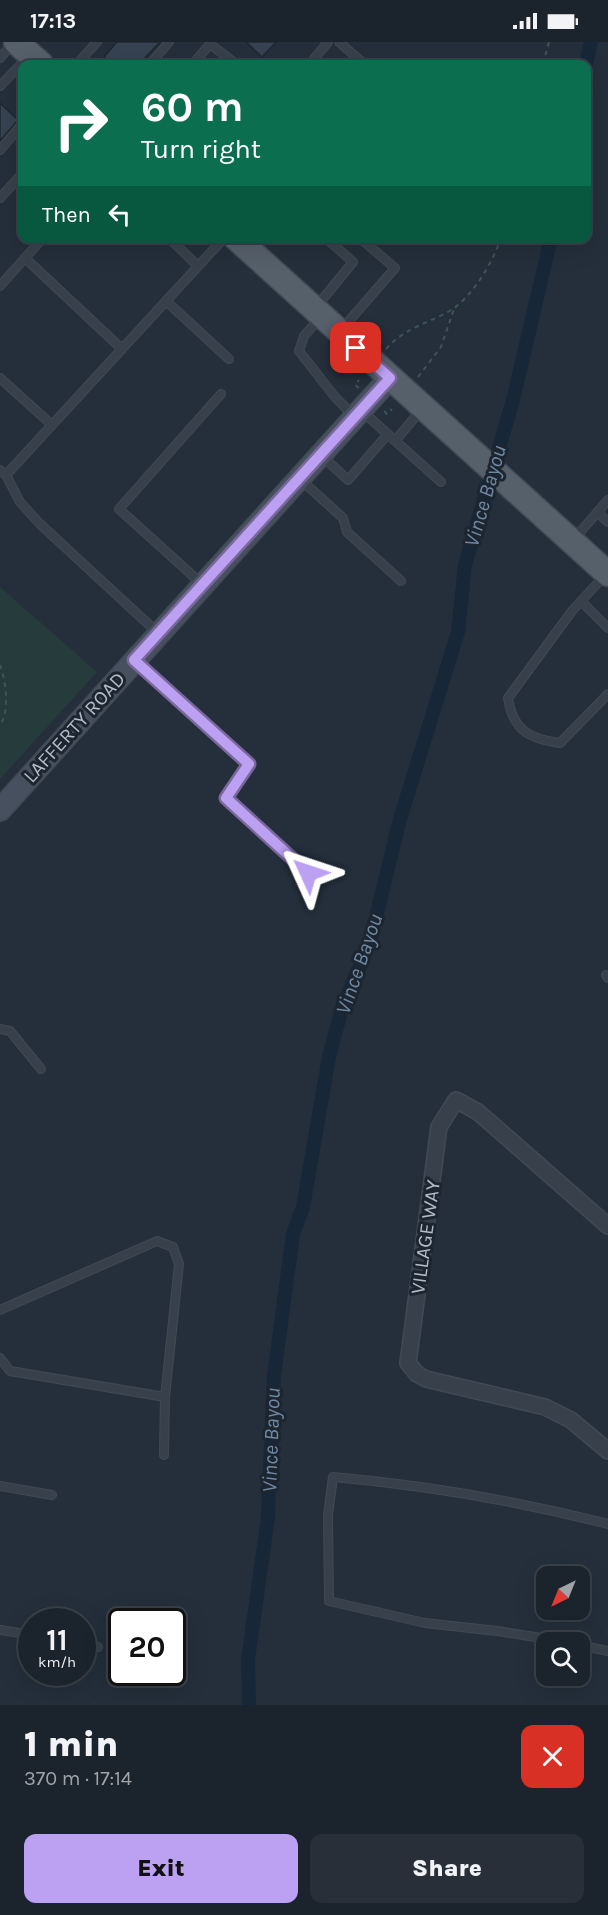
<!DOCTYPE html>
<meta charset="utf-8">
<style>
body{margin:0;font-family:Karla,sans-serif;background:#282f38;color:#f1f3f6;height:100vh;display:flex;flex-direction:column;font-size:22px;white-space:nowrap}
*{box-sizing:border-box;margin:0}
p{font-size:20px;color:#a0a4a9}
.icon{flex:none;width:33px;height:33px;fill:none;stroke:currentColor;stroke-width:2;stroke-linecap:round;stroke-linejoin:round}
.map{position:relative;height:1663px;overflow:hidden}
.drawer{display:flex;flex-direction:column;background:#1b232c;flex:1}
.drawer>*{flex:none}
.guide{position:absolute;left:18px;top:18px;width:573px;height:183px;border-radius:12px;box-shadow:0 6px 24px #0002,0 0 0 2px #394048;background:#0b6e4f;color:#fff;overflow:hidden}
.needle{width:39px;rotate:223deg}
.fabs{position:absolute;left:536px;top:1524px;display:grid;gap:12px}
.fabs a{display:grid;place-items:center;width:54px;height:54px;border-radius:12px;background:#1b232c;box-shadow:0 6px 24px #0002,0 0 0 2px #394048;font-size:30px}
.speed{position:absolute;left:18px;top:1566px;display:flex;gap:12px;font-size:30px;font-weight:700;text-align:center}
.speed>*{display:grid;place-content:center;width:78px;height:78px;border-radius:50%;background:#1b232c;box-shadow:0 6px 24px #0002,0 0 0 2px #394048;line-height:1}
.speed small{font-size:15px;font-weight:400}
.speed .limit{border:3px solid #111;border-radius:9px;background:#fff;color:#111}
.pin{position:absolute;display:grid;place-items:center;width:51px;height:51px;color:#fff;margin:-26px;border-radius:12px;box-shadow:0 3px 9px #0006}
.me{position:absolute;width:66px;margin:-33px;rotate:312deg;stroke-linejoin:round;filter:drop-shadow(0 0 4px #0008)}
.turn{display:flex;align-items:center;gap:21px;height:126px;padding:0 24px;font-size:27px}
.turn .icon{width:78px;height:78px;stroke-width:2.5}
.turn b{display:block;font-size:42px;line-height:51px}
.then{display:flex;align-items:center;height:57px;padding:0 24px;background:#0003;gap:12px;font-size:22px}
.round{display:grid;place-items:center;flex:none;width:63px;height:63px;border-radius:12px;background:#282f38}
.summary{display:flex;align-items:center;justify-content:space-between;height:102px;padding:0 24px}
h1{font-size:36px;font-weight:800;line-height:45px}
.button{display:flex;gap:12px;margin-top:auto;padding:12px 24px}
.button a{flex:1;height:69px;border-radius:12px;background:#bca0f2;color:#111;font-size:24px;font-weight:800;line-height:69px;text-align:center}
.button a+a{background:#282f38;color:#f1f3f6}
.status{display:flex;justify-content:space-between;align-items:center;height:42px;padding:0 30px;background:#1b232c;direction:ltr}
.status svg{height:16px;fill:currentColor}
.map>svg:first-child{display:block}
</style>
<div class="status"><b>17:13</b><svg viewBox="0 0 49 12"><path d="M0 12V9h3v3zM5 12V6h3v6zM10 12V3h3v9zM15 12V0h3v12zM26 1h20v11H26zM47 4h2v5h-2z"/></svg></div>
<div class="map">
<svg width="608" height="1663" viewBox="0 0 608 1663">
<rect width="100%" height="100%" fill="#242f3b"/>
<polygon fill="#263b3c" points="0,545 97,630 0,737"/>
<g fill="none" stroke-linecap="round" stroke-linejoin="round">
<g stroke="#182738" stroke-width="14">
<polyline points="586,22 591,0"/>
<polyline points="249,1663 248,1618 268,1475 274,1334 293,1192 303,1165 329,1015 342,966 370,900 400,777 458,590 465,523 513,358 551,196"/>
</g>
</g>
<g fill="#374352" stroke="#1f2832" stroke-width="1.5">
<polygon points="117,0 160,0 139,22 112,22 104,15"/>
<polygon points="246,0 276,0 262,15"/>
<polygon points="0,61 18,78 0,99"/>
</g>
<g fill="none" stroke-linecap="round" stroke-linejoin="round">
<g stroke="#414a54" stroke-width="10">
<g id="lane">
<polyline points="339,0 364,22"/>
<polyline points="0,16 13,1"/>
<polyline points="77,22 97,0"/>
<polyline points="150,22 169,0"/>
<polyline points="193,22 210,2 236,22"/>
<polyline points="310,22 328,0"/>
<polyline points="0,44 28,15"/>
<polyline points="0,108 22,82"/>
<polyline points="0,156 22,132"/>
<polyline points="43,196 25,216 122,307"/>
<polyline points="169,196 198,224"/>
<polyline points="0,244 25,216"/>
<polyline points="166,259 229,317"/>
<polyline points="317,264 353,220 326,196"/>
<polyline points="319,277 304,294 299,309 335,355 353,373"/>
<polyline points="342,287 395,226 360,196"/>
<polyline points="0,336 52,383"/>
<polyline points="362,369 441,440"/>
<polyline points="395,399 421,368"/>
<polyline points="323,415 348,438 388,392"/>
<polyline points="0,428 6,433 20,460 40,482 158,591"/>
<polyline points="6,433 224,196"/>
<polyline points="300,437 343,476 347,490 401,539"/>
<polyline points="597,470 608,480"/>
<polyline points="575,496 608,458"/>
<path d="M604 534 572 569 508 656C513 689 530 697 560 701L608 652"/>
<polyline points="202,542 119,467 221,352"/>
<polyline points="581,559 608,586"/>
<polyline points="135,619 249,722 226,756 308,831"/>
<polyline points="606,933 608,936"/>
<polyline points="0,987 10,989 41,1027"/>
<polyline points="0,1268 157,1199 173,1205 179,1222 165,1355 164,1413"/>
<polyline points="0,1316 10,1329 165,1355"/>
<polyline points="0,1444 52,1453"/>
<polyline points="0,1588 32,1593"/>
<path d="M567 1600 497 1589 425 1581 329 1559 328 1473 333 1435C426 1443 517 1459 608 1482"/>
<polyline points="82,1602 98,1605"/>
<polyline points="579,1603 608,1609"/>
</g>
</g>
<g stroke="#414a54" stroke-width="18">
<polyline id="street" points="608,1184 478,1070 456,1058 439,1085 408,1321 417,1332 426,1337 545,1365 571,1378 608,1409"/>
</g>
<g stroke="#414a54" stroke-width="24">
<polyline id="secondary" points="0,768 390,336"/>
</g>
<g stroke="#414a54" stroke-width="27">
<g id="primary">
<polyline points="16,0 41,22"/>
<polyline points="236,196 608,532"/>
</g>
</g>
<g stroke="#3f5454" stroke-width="2" stroke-dasharray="4.5 4.5" stroke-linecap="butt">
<polyline points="543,22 549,0"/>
<path d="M386 307C402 288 425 282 446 271 471 258 492 222 501 196"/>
<polyline points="418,335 441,305 454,267"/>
<polyline points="359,346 355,343 359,338"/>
<polyline points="384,369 387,372 392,367"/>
<path d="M0 623C6 639 10 669 0 683"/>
</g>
<use href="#lane" stroke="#38414b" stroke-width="8"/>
<use href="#street" stroke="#38414b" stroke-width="15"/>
<use href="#secondary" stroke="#46505e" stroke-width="21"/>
<use href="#primary" stroke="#56606b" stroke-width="24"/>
</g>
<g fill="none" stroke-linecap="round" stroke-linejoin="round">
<g stroke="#7a689d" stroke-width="15">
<polyline id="route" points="308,831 226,756 249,722 134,618 390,336 356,306"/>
</g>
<use href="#route" stroke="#bca0f2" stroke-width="10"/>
</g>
<g text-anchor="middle" stroke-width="6" stroke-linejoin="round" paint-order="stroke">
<g font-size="20" fill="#b4bcc7" stroke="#1d2630">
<text transform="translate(74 685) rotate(-48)" y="7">LAFFERTY ROAD</text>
<text transform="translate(425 1195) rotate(-82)" y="7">VILLAGE WAY</text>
</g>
<g font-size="21" font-style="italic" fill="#6f88a4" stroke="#1d2630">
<text transform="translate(485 454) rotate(-74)" y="7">Vince Bayou</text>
<text transform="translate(359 922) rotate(-71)" y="7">Vince Bayou</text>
<text transform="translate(271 1398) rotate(-88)" y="7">Vince Bayou</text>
</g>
</g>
</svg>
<div class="fabs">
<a><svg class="needle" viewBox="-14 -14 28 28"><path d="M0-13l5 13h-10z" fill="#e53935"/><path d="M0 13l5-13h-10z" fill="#a0a4a9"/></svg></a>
<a><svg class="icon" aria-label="search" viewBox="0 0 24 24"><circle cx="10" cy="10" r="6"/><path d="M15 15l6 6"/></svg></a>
</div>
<div class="speed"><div>11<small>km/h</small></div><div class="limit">20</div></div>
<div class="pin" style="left:356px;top:306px;background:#d93025"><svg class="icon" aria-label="arrive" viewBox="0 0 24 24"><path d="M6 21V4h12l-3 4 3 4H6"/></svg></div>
<svg class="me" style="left:308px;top:831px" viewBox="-20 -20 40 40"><path d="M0-17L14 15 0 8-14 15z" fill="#bca0f2" stroke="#fff" stroke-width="4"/></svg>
<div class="guide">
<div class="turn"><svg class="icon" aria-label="right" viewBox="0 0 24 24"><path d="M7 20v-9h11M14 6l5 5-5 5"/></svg><div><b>60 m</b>Turn right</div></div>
<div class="then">Then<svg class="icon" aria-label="left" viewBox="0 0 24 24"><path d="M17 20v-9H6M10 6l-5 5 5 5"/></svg></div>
</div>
</div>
<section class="drawer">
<div class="summary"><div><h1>1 min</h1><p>370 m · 17:14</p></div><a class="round" style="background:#d93025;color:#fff"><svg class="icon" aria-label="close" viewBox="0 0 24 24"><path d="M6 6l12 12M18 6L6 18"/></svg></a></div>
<div class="button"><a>Exit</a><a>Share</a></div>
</section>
